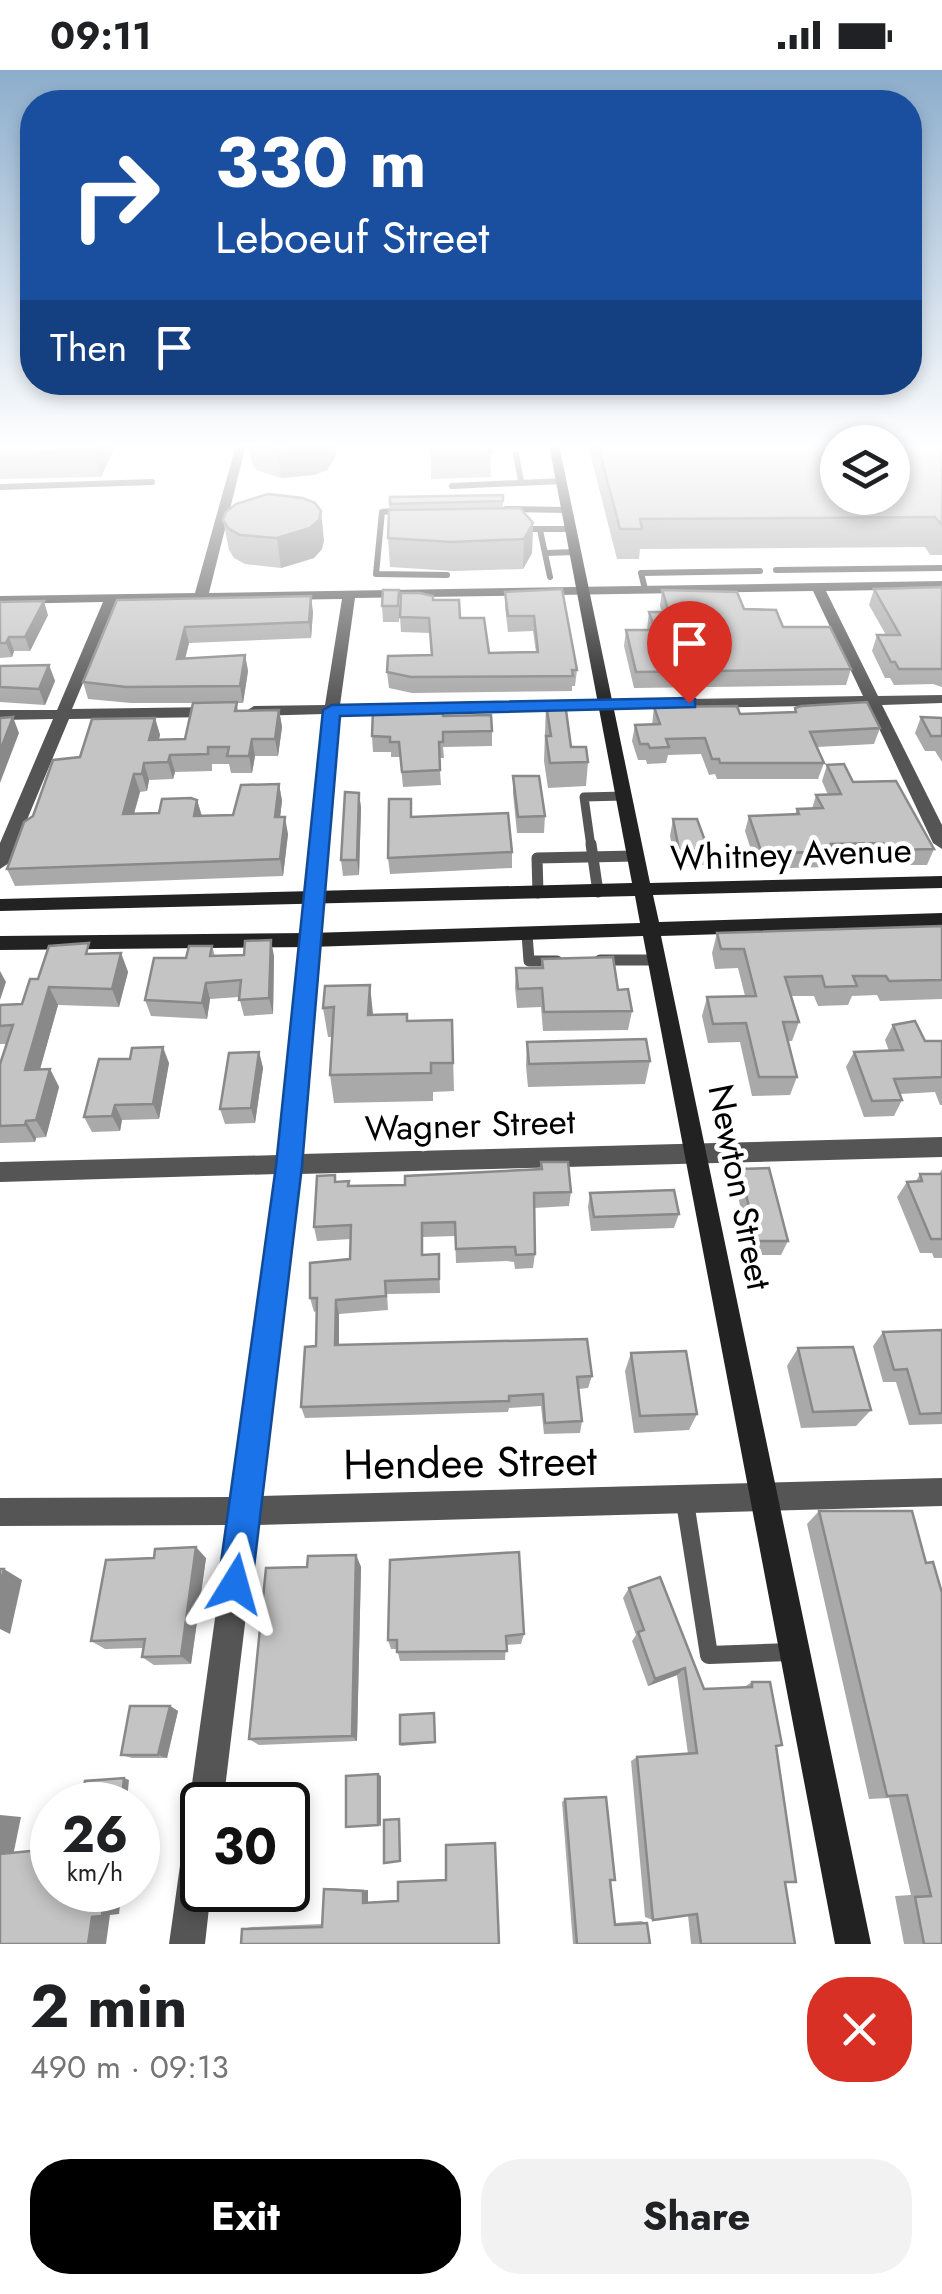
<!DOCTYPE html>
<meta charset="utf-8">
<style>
body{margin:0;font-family:Jost,sans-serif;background:#f2f2f2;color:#202124;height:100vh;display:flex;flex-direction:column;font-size:38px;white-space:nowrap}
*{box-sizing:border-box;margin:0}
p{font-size:32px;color:#757577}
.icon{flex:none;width:55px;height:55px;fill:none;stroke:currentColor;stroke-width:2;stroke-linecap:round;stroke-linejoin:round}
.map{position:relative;height:1874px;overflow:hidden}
.panel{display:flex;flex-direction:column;background:#fff;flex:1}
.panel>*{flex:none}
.guide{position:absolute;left:20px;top:20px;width:902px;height:305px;border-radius:40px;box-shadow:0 5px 15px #0003;background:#1a4fa0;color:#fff;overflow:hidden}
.controls{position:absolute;left:820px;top:355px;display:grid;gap:20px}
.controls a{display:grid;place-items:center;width:90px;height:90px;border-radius:50%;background:#fff;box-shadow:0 5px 15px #0003;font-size:50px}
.speed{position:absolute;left:30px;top:1712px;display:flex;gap:20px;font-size:50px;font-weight:700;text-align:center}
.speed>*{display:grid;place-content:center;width:130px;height:130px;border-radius:50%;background:#fff;box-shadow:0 5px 15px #0003;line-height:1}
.speed small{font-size:25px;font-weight:400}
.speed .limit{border:5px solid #111;border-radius:15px;background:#fff;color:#111}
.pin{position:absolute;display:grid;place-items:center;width:85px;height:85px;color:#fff;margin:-102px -42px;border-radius:50% 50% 50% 0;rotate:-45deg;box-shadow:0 0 10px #0007}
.pin .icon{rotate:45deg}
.me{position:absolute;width:110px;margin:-55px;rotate:8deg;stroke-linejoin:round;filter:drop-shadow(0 0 8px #0008)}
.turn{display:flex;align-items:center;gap:35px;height:210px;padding:0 30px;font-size:45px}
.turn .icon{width:130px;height:130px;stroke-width:2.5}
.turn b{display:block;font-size:70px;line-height:85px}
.then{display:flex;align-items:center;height:95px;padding:0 30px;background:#0003;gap:20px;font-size:38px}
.round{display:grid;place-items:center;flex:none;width:105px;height:105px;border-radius:40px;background:#f2f2f2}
.headline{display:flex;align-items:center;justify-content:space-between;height:170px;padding:0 30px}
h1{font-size:60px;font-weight:700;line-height:75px}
.cta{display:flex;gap:20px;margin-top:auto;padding:20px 30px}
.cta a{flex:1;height:115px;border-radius:40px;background:#000;color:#fff;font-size:40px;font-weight:700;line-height:115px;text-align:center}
.cta a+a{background:#f2f2f2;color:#202124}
.status{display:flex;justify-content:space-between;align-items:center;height:70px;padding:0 50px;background:#fff;direction:ltr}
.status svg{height:28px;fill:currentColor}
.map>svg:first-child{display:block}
</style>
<div class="status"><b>09:11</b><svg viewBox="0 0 49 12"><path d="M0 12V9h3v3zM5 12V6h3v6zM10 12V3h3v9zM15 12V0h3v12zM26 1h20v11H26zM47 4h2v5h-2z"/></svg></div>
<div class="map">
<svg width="942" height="1874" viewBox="0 0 942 1874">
<rect width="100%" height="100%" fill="#fff"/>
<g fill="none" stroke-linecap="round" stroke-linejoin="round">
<g stroke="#555" stroke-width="6">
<polyline points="516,384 521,411"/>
<polyline points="452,416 561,411"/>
<polyline points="0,417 152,412"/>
<polyline points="506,439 567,440"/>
<polyline points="403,440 382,442 376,504 447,505"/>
<polyline points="519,459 570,459"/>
<polyline points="540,460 550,507"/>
<polyline points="546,483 575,482"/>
<polyline points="776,500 942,498"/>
<polyline points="645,519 641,503 760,501"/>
</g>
<polyline stroke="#555" stroke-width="9" points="591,777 584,727 624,726"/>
<g stroke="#555" stroke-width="11">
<polyline points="591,774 598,822"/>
<polyline points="538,823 537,788 636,786"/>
<polyline points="527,864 529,891 557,891"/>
<polyline points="600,890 656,890"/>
</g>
<polyline stroke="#555" stroke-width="18" points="685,1432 709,1585 790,1582"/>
<path fill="#555" fill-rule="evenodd" d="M236 375H246L209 523 942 511V519L826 521 878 626 942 625V633L882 635 942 755V779L933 773 868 635 339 644 301 1084 942 1067V1087L299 1104 260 1426 942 1408V1436L257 1455 223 1735H202V1820H211L205 1874H169L185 1760 194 1746 189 1735 228 1455 0 1456V1428L232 1427 277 1104 0 1112V1092L279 1085 324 644 254 646 246 641 254 636 325 635 342 529 117 532 72 639 215 637 223 642 215 647 69 649 9 793 0 799V773L53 649 0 650V640H57L103 532 0 534V526L195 523ZM813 521 863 626 340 635 355 528Z"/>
<polygon fill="#222" fill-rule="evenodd" points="549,375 559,375 650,813 942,806 942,818 653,825 659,852 942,843 942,857 661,866 871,1874 835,1874 643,866 310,877 0,880 0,866 310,863 640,853 635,826 0,841 0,829 632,813"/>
</g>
<g fill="#a9a9a9">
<polygon points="0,375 116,375 101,407 0,409"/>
<polygon points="249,375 335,375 336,386 327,400 314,405 281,408 256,400 252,393"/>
<polygon points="431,375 490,375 491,407 431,409"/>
<polygon points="588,375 942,375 942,485 930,485 925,477 640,479 639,489 617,489"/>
<polygon points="503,425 503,438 533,453 532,483 523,499 453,501 390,497 388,468 390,427"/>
<polygon points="223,450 324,470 322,479 314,488 281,498 245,494 234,488 229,480"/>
<polygon points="942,517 942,617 933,614 894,615 890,608 885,608 872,581 877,565 886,565 869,535 874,519"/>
<polygon points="562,519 577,600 575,616 572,616 572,621 412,623 389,618 387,602 431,585 430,563 401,562 400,547 433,530 460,548 489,583 536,582 533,561 508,562 505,537 505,522"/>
<polygon points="662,520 744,539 783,557 851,599 846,615 634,618 624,576 626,560 647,560 649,542 662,542 660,536"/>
<polygon points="117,530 313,542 311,568 189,573 185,588 245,585 248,601 243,633 237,633 238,641 279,640 282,657 278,686 255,686 252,703 231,703 229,694 212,694 212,701 175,702 173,709 149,710 147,721 140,722 134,744 159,743 197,730 202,746 233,745 279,714 282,731 280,747 288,764 283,806 15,816 7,799 33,746 80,687 155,648 160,665 159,669 185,669 193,633 131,633 88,629 83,612"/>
<polygon points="0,532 48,545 30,581 14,581 12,587 0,588"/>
<polygon points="400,535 399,552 383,552 382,536"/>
<polygon points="49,595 55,611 45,635 0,632 0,596"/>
<polygon points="546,634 571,677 588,692 586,716 548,718 544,691"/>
<polygon points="654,637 740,644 794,642 795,638 880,658 874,674 817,677 824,693 818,709 717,709 715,704 709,705 701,684 668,685 666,693 647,694 646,690 638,690 632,671 635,655 652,655"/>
<polygon points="443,646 492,661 492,676 443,677 444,688 439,688 441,715 403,717 400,687 391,687 391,682 373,682 372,666"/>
<polygon points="921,647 942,648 942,692 935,681 925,681 915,663"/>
<polygon points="827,695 853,712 934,779 927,795 886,795 876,789 831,790 828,797 757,799 745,761 749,746 795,744 797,739 812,739 816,725 828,725 822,711"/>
<polygon points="513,706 545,746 544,763 517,763 513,723"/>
<polygon points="359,723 361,738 359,805 343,806 341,790"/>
<polygon points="412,747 512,782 512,798 390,804 388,788"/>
<polygon points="673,749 708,779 704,795 676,796 670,766"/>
<polygon points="942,856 942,929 880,931 877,925 852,926 848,935 818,936 814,926 791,926 799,952 792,971 788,971 797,1007 790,1025 752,1026 740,972 708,973 702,946 707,927 745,926 738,898 715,899 712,883 717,863"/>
<polygon points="212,876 215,886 274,886 273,944 244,946 239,927 210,929 207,949 151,946 145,930 186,888"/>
<polygon points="121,883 128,902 119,937 58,935 40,999 50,999 59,1017 46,1067 36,1068 35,1072 0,1073 0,994 7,974 0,974 0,935 22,934 38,909 94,884"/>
<polygon points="542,889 618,920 632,941 628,960 543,961 541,937 517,938 515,917 516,898 541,898"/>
<polygon points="325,916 373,945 408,951 452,950 454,1021 433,1022 433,1031 334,1033 330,1005 332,967 328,967 323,938"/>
<polygon points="893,955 925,971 942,971 942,1035 940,1035 935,1022 900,1024 902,1030 894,1046 864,1047 846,997 854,982 889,981 885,970"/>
<polygon points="527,972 650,991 645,1014 528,1017 526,996"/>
<polygon points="259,982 263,998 255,1053 225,1054 220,1039"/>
<polygon points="169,993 159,1049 122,1050 120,1061 92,1062 84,1047"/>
<polygon points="541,1092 571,1122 569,1136 534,1138 535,1184 533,1198 515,1199 514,1192 507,1191 456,1193 455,1166 423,1167 423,1185 439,1184 440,1223 387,1224 388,1240 339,1244 339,1275 592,1306 588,1318 579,1319 582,1351 580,1363 544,1364 541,1336 509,1338 508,1342 305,1348 301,1337 316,1276 316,1241 314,1242 310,1228 350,1189 351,1169 317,1171 314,1157 336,1112 349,1111 349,1116 405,1115 540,1099"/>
<polygon points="740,1099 788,1171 781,1185 751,1185 735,1113"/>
<polygon points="942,1099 942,1188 934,1188 932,1183 920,1183 897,1127 907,1112 916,1111 920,1104 939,1104"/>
<polygon points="590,1123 679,1144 674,1158 591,1161 588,1137"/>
<polygon points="942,1260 942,1354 909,1355 896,1312 883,1312 873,1276 883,1262"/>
<polygon points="798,1278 871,1340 856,1356 801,1358 787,1296"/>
<polygon points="631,1283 697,1344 689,1360 634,1363 625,1301"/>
<polygon points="819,1441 912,1441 942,1874 904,1874 895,1826 911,1825 889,1728 869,1729 807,1454"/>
<polygon points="356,1485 361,1497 357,1671 259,1675 249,1669 307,1497"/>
<polygon points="206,1488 191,1594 154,1595 142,1587 143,1578 105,1579 91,1571"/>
<polygon points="629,1518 704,1619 744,1617 752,1612 782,1675 777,1677 785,1812 795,1874 691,1874 688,1845 653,1850 645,1847 631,1691 637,1687 688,1684 677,1605 648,1616 632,1571 636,1565 623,1528"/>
<polygon points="524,1564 521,1574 506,1575 505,1590 400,1591 397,1579 391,1579 388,1570"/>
<polygon points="170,1636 178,1641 167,1688 132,1688 121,1685"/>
<polygon points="434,1643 436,1673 401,1676 400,1674"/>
<polygon points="565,1729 610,1810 615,1853 641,1851 647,1853 650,1874 573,1874 562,1732"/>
<polygon points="330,1818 368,1820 368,1832 398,1830 499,1874 242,1859 252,1857 322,1854 324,1819"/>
</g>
<g fill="#898989">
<polygon points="97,375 116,375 101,407 94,381"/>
<polygon points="316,375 335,375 336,386 327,400 314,405 281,408 278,380"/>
<polygon points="321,441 324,470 322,479 314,488 281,498 277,468"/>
<polygon points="533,453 532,483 523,499 524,469"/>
<polygon points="311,526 313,542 311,568 309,552"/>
<polygon points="44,531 48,545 30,581 25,567"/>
<polygon points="185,557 189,573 181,605 177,589"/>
<polygon points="9,567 14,581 12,587 6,573"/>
<polygon points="245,585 248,601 243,633 240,616"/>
<polygon points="49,595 55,611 45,635 39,619"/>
<polygon points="279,640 282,657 278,686 275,669"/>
<polygon points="13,647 19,663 0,713 0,681"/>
<polygon points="155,648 160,665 154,687 149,670"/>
<polygon points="252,669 255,686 252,703 249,686"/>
<polygon points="170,685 175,702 173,709 168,692"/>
<polygon points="144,693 149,710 147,721 142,704"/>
<polygon points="134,704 140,722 129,761 123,744"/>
<polygon points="279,714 282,731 278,764 275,747"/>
<polygon points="359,723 361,738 359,805 357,790"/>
<polygon points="197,730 202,747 194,746"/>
<polygon points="285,747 288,764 283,806 280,789"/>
<polygon points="271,870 274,886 273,944 269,928"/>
<polygon points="121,883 128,902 119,937 112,919"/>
<polygon points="0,901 6,912 0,930"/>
<polygon points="206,913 210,929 207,949 202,933"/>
<polygon points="370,915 373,944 368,945"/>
<polygon points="49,917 58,935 35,1017 25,1000"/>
<polygon points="163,977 169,993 159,1049 153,1034"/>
<polygon points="259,982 263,998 255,1053 251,1038"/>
<polygon points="50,999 59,1017 46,1067 36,1050"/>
<polygon points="115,1035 122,1050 120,1061 112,1046"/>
<polygon points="26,1051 36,1068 35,1072 25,1055"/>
<polygon points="336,1230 339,1244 339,1288 335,1275"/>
<polygon points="196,1477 206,1488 191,1594 181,1586"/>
<polygon points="356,1485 361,1497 357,1671 352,1666"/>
<polygon points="4,1499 22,1510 10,1564 0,1559 0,1516"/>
<polygon points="685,1598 677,1605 648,1616 655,1609"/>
<polygon points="170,1636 178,1641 167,1688 158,1685"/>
<polygon points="378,1704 381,1706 381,1756 378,1755"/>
<polygon points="124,1708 129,1710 127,1730 122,1729"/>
<polygon points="0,1745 21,1747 13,1786 0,1786"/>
<polygon points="96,1820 113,1820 112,1827 94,1828"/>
<polygon points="368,1820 368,1832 363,1833 363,1821"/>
<polygon points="121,1827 119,1844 110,1845 106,1874 88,1874 92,1847 104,1828"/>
</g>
<g fill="#c4c4c4" stroke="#898989" stroke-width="2.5">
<polygon points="0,375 97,375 94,381 0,383"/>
<polygon points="262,375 316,375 278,380"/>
<polygon points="431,375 490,375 491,382 431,384"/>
<polygon points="598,375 838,375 838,428 892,428 892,375 942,375 942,455 935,447 640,449 642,459 620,459"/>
<polygon points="268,424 303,428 315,433 321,441 319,450 310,458 277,468 240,465 228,458 223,450 226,442 236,434"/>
<polygon points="503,425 503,431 390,434 390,427"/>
<polygon points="520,438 533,453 524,469 452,472 388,468 389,440"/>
<polygon points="942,517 942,599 899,599 895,592 891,592 877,565 900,565 874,519"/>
<polygon points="562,519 577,600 572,600 573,606 411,607 387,602 388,586 432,585 429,548 400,547 401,523 420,523 433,526 433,530 459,530 460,548 484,548 489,583 538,582 534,546 508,546 505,522"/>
<polygon points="383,520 399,520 398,536 382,536"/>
<polygon points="662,520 737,522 744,539 776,540 783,557 830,557 851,599 636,602 626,560 655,560 649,542 669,542"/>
<polygon points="311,526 309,552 185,557 177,589 245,585 240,616 126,617 83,612 117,530"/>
<polygon points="44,531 25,567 9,567 6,573 0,573 0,532"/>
<polygon points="49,595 39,619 0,617 0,596"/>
<polygon points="237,632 235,641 279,640 275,669 252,669 249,686 227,686 229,677 208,677 208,684 170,685 168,692 144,693 142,704 134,704 123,744 159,743 162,729 191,728 197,730 194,746 233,745 241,715 279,714 275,747 285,747 280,789 7,799 24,752 33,746 53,690 80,687 92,649 155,648 149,670 185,669 193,633"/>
<polygon points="867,632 880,658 810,662 824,693 720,693 719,689 712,689 705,668 666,669 669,677 650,678 648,674 640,674 635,655 660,654 654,637 737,636 740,644 796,642 795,638 801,636"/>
<polygon points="565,633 571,677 586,677 588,692 550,693 546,666 551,666 546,634"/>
<polygon points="443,638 443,646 491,645 492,661 443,662 443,672 439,672 440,700 402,702 399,672 390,672 390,667 372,666 373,639"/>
<polygon points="13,647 0,681 0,648"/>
<polygon points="921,647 942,648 942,666 931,666"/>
<polygon points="844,694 853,712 896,711 934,779 892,780 883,773 831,774 834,781 762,784 749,746 799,744 797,739 823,738 816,725 841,724 827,695"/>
<polygon points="513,706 539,706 545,746 518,747"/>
<polygon points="345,722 359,723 357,790 341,790"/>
<polygon points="389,729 411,729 411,747 508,743 512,782 388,788"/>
<polygon points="673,749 697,749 708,779 679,780"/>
<polygon points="942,856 942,910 889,911 886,906 853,906 857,916 825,917 822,906 785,907 799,952 783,952 797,1007 759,1007 746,953 713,954 707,927 756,926 744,879 721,879 717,863"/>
<polygon points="271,870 269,928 239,930 241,910 206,913 202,933 145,930 154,888 186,888 189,876 212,876 210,886 244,885 245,871"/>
<polygon points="89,873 86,884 121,883 112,919 49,917 25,1000 50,999 36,1050 26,1051 25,1055 0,1056 0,994 13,955 0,956 0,935 22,934 30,909 38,909 49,876"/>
<polygon points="613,887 618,920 628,919 632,941 544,942 542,918 518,919 516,898 543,898 542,889"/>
<polygon points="370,915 368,945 407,944 407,951 452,950 453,993 431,993 431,1003 330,1005 334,937 323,938 325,916"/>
<polygon points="915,951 925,971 942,971 942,1007 894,1009 902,1030 872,1031 854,982 903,980 893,955"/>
<polygon points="646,969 650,991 529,994 527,972"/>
<polygon points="163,977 153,1034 115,1035 112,1046 84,1047 99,989 130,989 132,978"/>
<polygon points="259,982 251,1038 220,1039 229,983"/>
<polygon points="541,1092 568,1092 571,1122 534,1123 535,1184 516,1185 515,1177 507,1177 456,1179 455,1152 422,1153 422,1185 439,1184 439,1209 385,1211 386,1226 336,1230 335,1275 587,1269 592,1306 577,1307 582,1351 545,1353 543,1324 509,1326 509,1331 301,1337 305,1277 316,1276 317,1228 310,1228 310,1193 350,1189 351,1155 314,1157 317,1106 335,1105 335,1112 349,1111 348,1116 405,1115 405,1106 542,1099"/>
<polygon points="769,1098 788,1171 757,1171 740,1099"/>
<polygon points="920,1104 942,1104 942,1169 931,1169 907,1112 922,1111"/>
<polygon points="674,1120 679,1144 594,1147 590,1123"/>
<polygon points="942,1260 942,1343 920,1344 907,1299 894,1300 883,1262"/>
<polygon points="853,1277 871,1340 813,1342 798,1278"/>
<polygon points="686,1281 697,1344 640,1346 631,1283"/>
<polygon points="819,1441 912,1441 926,1493 933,1492 942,1523 942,1874 924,1874 915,1827 931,1826 907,1725 887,1726"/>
<polygon points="196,1477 181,1586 142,1587 145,1569 91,1571 106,1490 154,1488 155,1479"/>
<polygon points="519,1482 524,1564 506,1566 507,1581 397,1582 397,1570 388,1570 390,1490"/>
<polygon points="356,1485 352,1666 249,1669 266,1498 307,1497 308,1486"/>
<polygon points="0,1499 4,1499 0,1516"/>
<polygon points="660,1507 704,1619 752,1617 752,1612 770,1612 782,1675 776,1676 796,1812 785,1812 795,1874 701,1874 697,1844 653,1850 637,1687 697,1683 685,1598 655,1609 638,1562 644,1560 629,1518"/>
<polygon points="130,1636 170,1636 158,1685 121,1685"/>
<polygon points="434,1643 435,1672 400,1674 400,1645"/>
<polygon points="378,1704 378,1755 346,1757 346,1706"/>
<polygon points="124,1708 122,1729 81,1732 85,1711"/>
<polygon points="606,1727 615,1810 610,1810 615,1855 647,1853 650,1874 577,1874 565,1729"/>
<polygon points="399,1749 400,1791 384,1793 384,1750"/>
<polygon points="495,1773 499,1874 241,1874 242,1859 322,1857 324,1819 363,1821 363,1833 398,1831 398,1812 446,1810 446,1775"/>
<polygon points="52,1779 52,1820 96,1820 94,1828 104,1828 102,1846 92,1847 88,1874 0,1874 0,1784"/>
</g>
<linearGradient id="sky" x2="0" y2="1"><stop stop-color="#8cadcc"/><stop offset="0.59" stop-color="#fff"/><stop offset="1" stop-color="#fff" stop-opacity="0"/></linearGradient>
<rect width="942" height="637" fill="url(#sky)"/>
<polygon fill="#1a73e8" stroke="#114b97" stroke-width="2.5" points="689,628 695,629 695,637 340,646 302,1096 252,1514 247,1526 235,1531 223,1526 218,1514 276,1096 323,640 332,635"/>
<g text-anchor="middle" stroke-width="9" stroke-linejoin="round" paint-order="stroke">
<g font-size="35" fill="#000" stroke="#fff">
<text transform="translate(791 784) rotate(-2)" y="12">Whitney Avenue</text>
<text transform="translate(470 1055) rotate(-2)" y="12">Wagner Street</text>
<text transform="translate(740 1117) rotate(79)" y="12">Newton Street</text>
</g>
<g font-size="42" fill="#000" stroke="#fff">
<text transform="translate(470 1392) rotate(-1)" y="15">Hendee Street</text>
</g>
</g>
</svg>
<div class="controls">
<a><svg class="icon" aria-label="layers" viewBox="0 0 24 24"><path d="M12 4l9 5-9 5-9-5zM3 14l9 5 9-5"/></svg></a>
</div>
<div class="speed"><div>26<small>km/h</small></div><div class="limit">30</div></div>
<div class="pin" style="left:689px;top:633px;background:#d93025"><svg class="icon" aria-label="arrive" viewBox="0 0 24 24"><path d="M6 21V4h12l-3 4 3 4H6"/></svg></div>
<svg class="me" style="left:235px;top:1514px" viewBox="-20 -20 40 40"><path d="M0-17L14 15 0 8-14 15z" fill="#1a73e8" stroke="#fff" stroke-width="4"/></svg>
<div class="guide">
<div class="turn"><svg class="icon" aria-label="right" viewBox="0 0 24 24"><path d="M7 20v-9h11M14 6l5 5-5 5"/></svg><div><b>330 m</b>Leboeuf Street</div></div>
<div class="then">Then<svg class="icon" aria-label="arrive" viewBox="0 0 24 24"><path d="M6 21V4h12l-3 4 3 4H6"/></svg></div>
</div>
</div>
<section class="panel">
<div class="headline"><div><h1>2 min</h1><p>490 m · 09:13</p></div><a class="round" style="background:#d93025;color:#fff"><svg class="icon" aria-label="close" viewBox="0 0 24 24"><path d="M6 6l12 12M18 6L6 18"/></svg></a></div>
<div class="cta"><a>Exit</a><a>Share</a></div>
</section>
